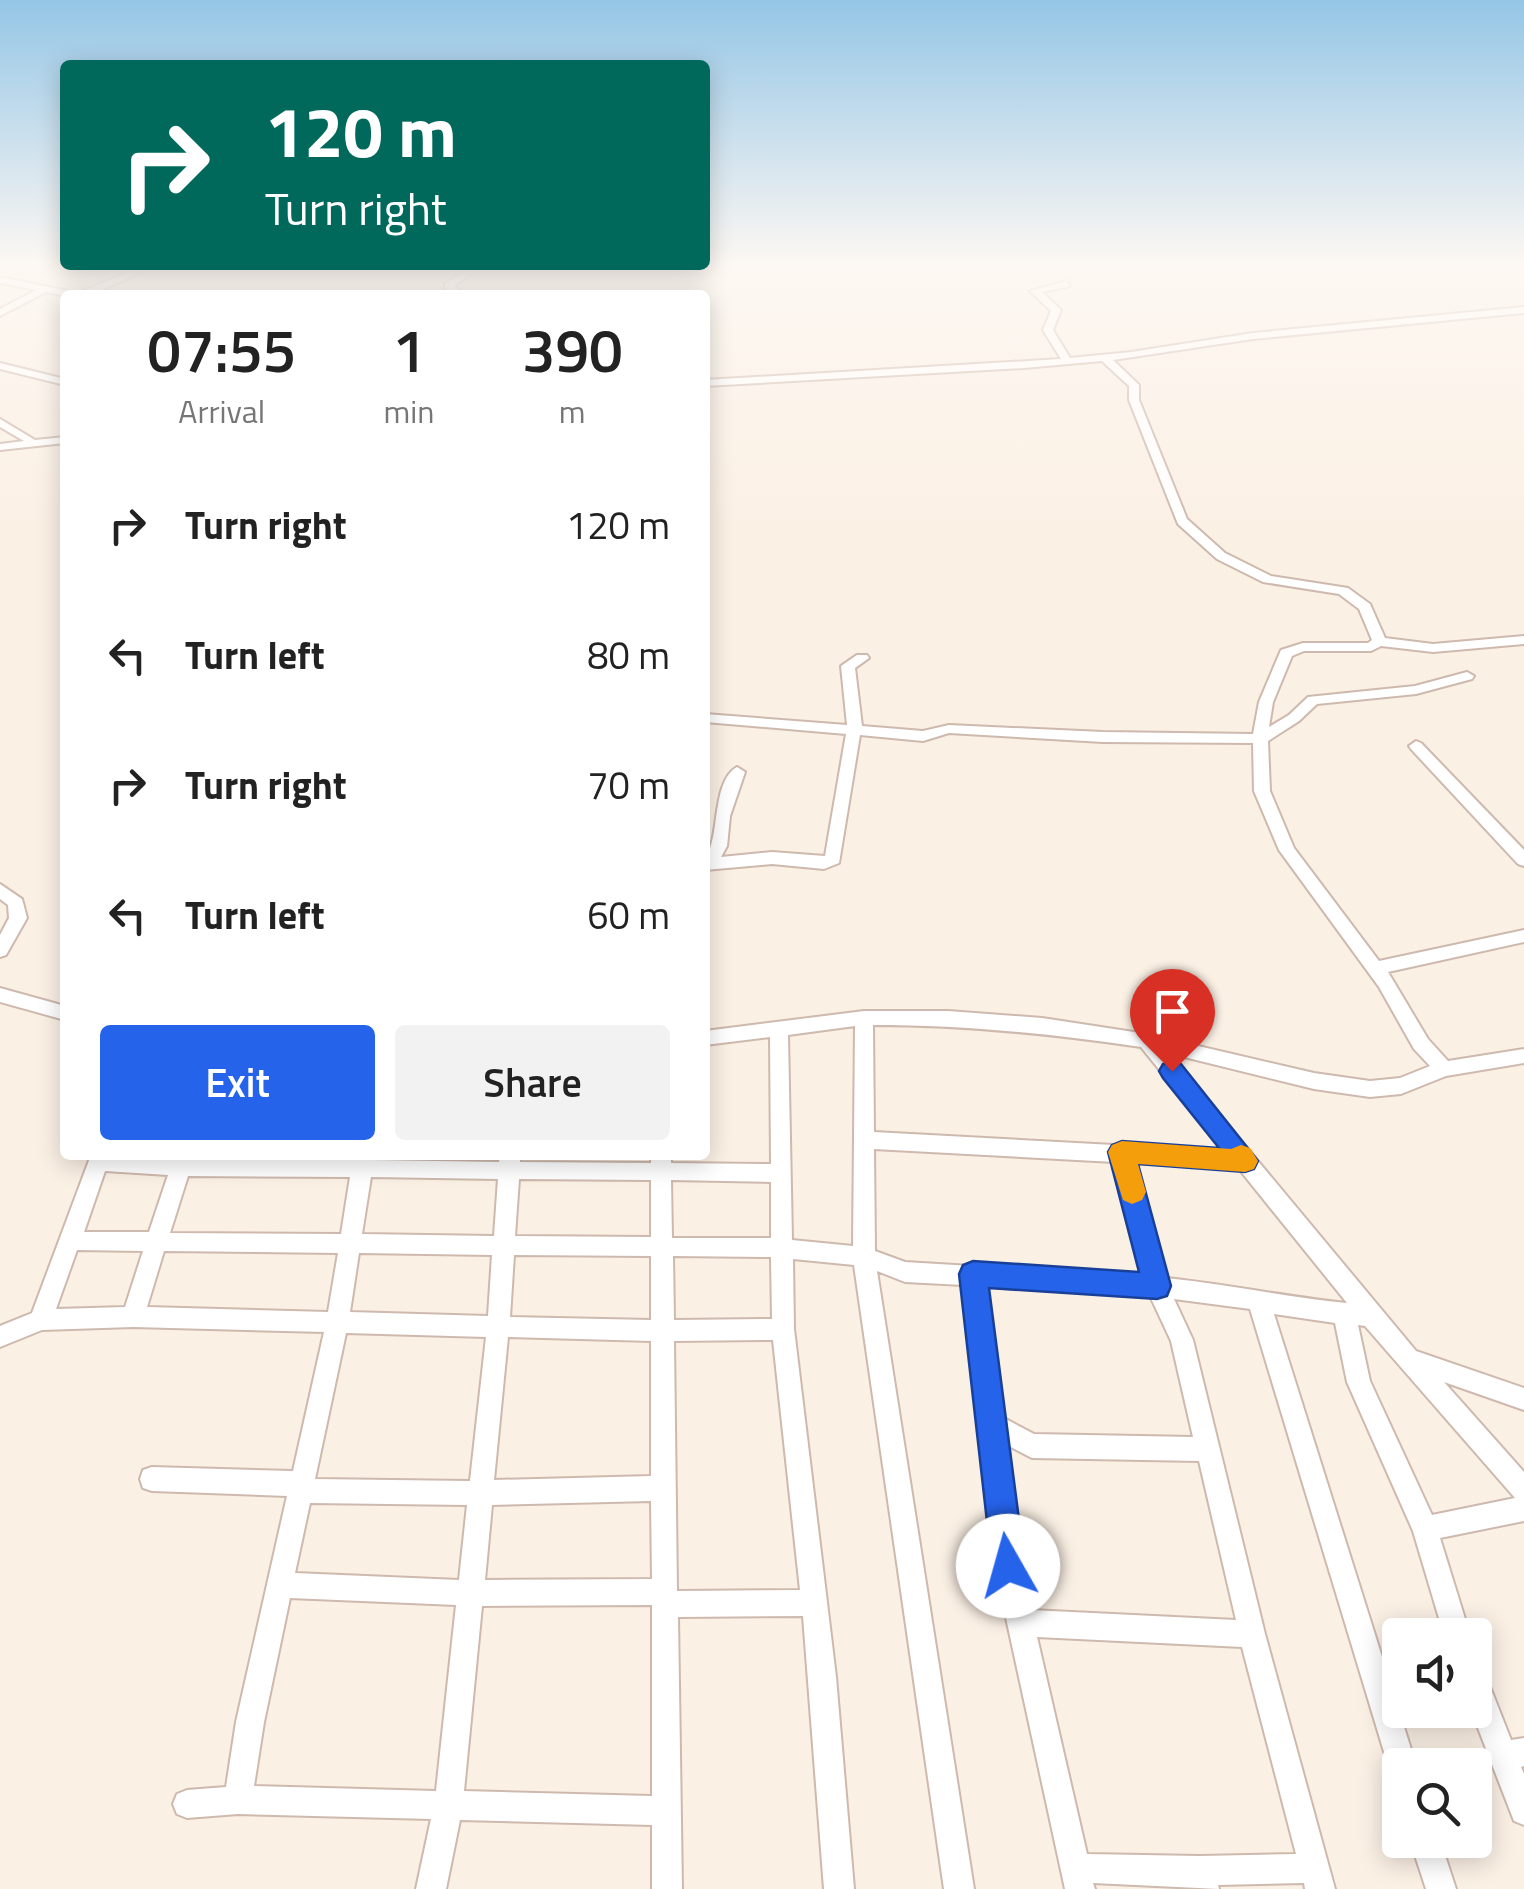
<!DOCTYPE html>
<style>
body{margin:0;font-family:"Titillium Web",sans-serif;background:#f2f2f2;color:#222;height:100vh;display:flex;flex-direction:column;font-size:38px;white-space:nowrap}
*{box-sizing:border-box;margin:0}
p{font-size:32px;color:#767676}
.icon{flex:none;width:55px;height:55px;fill:none;stroke:currentColor;stroke-width:2;stroke-linecap:round;stroke-linejoin:round}
.map{position:relative;flex:1;overflow:hidden}
.details{position:absolute;left:60px;top:290px;width:650px;height:870px;display:flex;flex-direction:column;background:#fff;border-radius:10px;box-shadow:0 5px 25px #0003}
.details>*{flex:none}
.top-card{position:absolute;left:60px;top:60px;width:650px;height:210px;border-radius:10px;box-shadow:0 5px 25px #0003;background:#00695c;color:#fff;overflow:hidden}
.buttons{position:absolute;left:1382px;top:1618px;display:grid;gap:20px}
.buttons a{display:grid;place-items:center;width:110px;height:110px;border-radius:10px;background:#fff;box-shadow:0 5px 25px #0003;font-size:50px}
.pin{position:absolute;display:grid;place-items:center;width:85px;height:85px;color:#fff;margin:-102px -42px;border-radius:50% 50% 50% 0;rotate:-45deg;box-shadow:0 0 10px #0007}
.pin .icon{rotate:45deg}
.me{position:absolute;width:110px;margin:-55px;rotate:353deg;stroke-linejoin:round;filter:drop-shadow(0 0 8px #0008)}
.turn{display:flex;align-items:center;gap:35px;height:210px;padding:0 40px;font-size:45px}
.turn .icon{width:130px;height:130px;stroke-width:2.5}
.turn b{display:block;font-size:70px;line-height:85px}
.eta{display:flex;justify-content:space-evenly;align-items:center;height:170px;text-align:center}
.eta b{font-size:60px;font-weight:600;line-height:70px}
.action{display:flex;gap:20px;margin-top:auto;padding:20px 40px}
.action a{flex:1;height:115px;border-radius:10px;background:#2563eb;color:#fff;font-size:40px;font-weight:600;line-height:115px;text-align:center}
.action a+a{background:#f2f2f2;color:#222}
ul{padding:0;list-style:none}
li{display:flex;align-items:center;gap:30px;height:130px;padding:0 40px}
li div{flex:1}
li b{display:block;font-size:38px}
li em{font-style:normal}
.map>svg:first-child{display:block}
</style>
<div class="map">
<svg width="1524" height="1889" viewBox="0 0 1524 1889">
<rect width="100%" height="100%" fill="#fbf0e4"/>
<g fill="none" stroke-linecap="round" stroke-linejoin="round">
<g stroke="#ceb9ae" stroke-width="4">
<g id="minor">
<polygon points="146,265 158,265 90,295 65,296 46,292 0,316 0,309 36,290 0,283 0,277 78,293"/>
<polygon points="474,265 484,265 454,286 465,295 454,295 445,288 445,284"/>
<path d="M1067 281 1070 286 1042 292 1061 310 1053 330 1070 358 1131 352 1253 333 1524 307V313L1253 339 1113 360 1139 385V400L1187 519 1225 553 1271 576 1348 588 1370 604 1385 638 1433 644 1524 636V644L1433 652 1381 646 1371 651H1304L1292 656 1273 702 1269 727 1289 715 1308 697 1415 686 1467 672 1474 676 1472 679 1416 694 1317 704 1299 721 1268 741 1270 791 1294 848 1379 961 1524 930V942L1388 972 1428 1039 1448 1061 1524 1049V1063L1446 1076 1401 1094 1370 1097 1314 1089 1168 1053 1416 1351 1524 1388V1410L1444 1382 1524 1472V1521L1440 1538 1470 1635H1444L1413 1531 1347 1382 1335 1323 1274 1314 1416 1765H1400V1778L1392 1775 1388 1765 1250 1309 1174 1299 1193 1340 1265 1634 1335 1889H1305L1304 1883 1218 1885 1219 1889 1093 1883 1095 1889H1065L995 1567 963 1285 905 1282 877 1271 974 1889H944L854 1265 793 1259 794 1329 836 1677 854 1889H824L803 1616 678 1617 682 1889H652V1825L460 1820 446 1889H416L431 1819 238 1814 187 1818 177 1814 173 1804 177 1794 187 1790 226 1787 236 1722 287 1496 152 1491 143 1488 140 1479 143 1470 152 1467 293 1471 324 1332 133 1327 42 1330 0 1347V1326L32 1313 91 1155 353 1160 354 1155H374L373 1160 499 1162 500 1155H520V1162L651 1163V1155H671V1163L771 1164 770 1037 705 1045V1031L864 1011H948L1042 1018 1147 1034 1314 1073 1370 1081 1400 1078 1430 1066 1414 1049 1379 987 1279 850 1254 791 1253 743 1103 742 949 733 923 741 860 735 839 863 824 869 772 864 705 870C705 859 708 855 711 845 718 824 715 779 737 767L745 772 730 816 727 846 721 857 772 852 825 856 846 734 705 722V714L847 725 841 666 857 655H867L869 658 855 668 862 726 923 731 949 725 1103 732 1253 734 1259 702 1281 650 1303 643H1368L1372 640 1359 609 1339 594 1263 582 1217 559 1178 524 1129 400V386L1102 361 1024 368 705 386V380L1061 359 1043 330 1051 311 1030 291ZM873 1025C964 1025 1052 1034 1141 1047L1225 1151 874 1132ZM855 1026 853 1246 792 1240 788 1035ZM874 1149 1114 1162 1143 1276 905 1262 875 1251ZM1134 1163 1239 1169 1347 1303C1286 1297 1227 1284 1166 1278ZM105 1171 168 1175 149 1232H84ZM188 1176 350 1177 341 1234 170 1233ZM371 1177 498 1179 494 1236 362 1234ZM519 1179 651 1180V1237L515 1236ZM671 1180 771 1182V1238H672ZM77 1250 143 1251 125 1307 56 1309ZM164 1251 338 1253 328 1312 147 1307ZM359 1253 492 1255 488 1316 350 1312ZM514 1255 651 1256V1320L510 1317ZM673 1256 771 1257 772 1319 674 1320ZM985 1287 1150 1296 1171 1341 1193 1437 1034 1434 1002 1417ZM1358 1325 1365 1326 1515 1498 1432 1515 1370 1381ZM346 1333 486 1337 470 1481 315 1479ZM508 1337 651 1341V1476L494 1480ZM773 1340 800 1590 677 1591 674 1341ZM1005 1444 1032 1458 1199 1461 1236 1620 1031 1610 1021 1567ZM651 1501 652 1579 485 1580 492 1505ZM310 1503 467 1505 459 1580 295 1573ZM290 1598 456 1605 436 1791 254 1786 264 1722ZM652 1605V1796L464 1791 482 1606ZM1037 1637 1242 1647 1296 1854 1200 1856 1087 1854Z"/>
<polygon points="0,363 65,379 65,385 0,369"/>
<polygon points="0,419 35,440 65,437 65,443 0,450 0,444 24,441 0,427"/>
<polygon points="1416,741 1421,743 1524,850 1524,866 1518,864 1411,749 1409,746"/>
<polygon points="0,884 22,899 27,918 6,955 0,957 0,935 9,918 8,905 0,899"/>
<polygon points="0,988 65,1006 65,1020 0,1002"/>
<polygon points="1475,1670 1485,1674 1511,1740 1524,1738 1524,1766 1521,1767 1524,1774 1524,1825 1514,1821 1471,1710 1475,1710"/>
<polygon points="1410,1840 1440,1840 1456,1889 1426,1889"/>
</g>
</g>
<use href="#minor" fill="#fff" fill-rule="evenodd"/>
</g>
<linearGradient id="sky" x2="0" y2="1"><stop stop-color="#95c6e6"/><stop offset="0.5" stop-color="#fdf8f3"/><stop offset="1" stop-color="#fdf8f3" stop-opacity="0"/></linearGradient>
<rect width="1524" height="529" fill="url(#sky)"/>
<polygon fill="#2563eb" stroke="#184099" stroke-width="2.5" points="1172,1061 1181,1064 1258,1161 1254,1169 1245,1172 1138,1164 1171,1286 1167,1296 1157,1299 989,1288 1025,1566 1020,1578 1008,1583 997,1578 992,1566 959,1274 963,1265 973,1261 1139,1272 1108,1152 1112,1145 1122,1141 1219,1148 1163,1078 1159,1071 1163,1064"/>
<polygon fill="#f59e0b" points="1122,1141 1231,1149 1241,1145 1250,1148 1258,1161 1254,1169 1245,1172 1138,1164 1146,1192 1142,1200 1132,1204 1123,1200 1108,1152 1112,1145"/>
</svg>
<div class="buttons">
<a><svg class="icon" aria-label="sound" viewBox="0 0 24 24"><path d="M4 9h4l5-4v14l-5-4H4zM17 9q2 3 0 6"/></svg></a>
<a><svg class="icon" aria-label="search" viewBox="0 0 24 24"><circle cx="10" cy="10" r="6"/><path d="M15 15l6 6"/></svg></a>
</div>
<div class="pin" style="left:1172px;top:1071px;background:#d93025"><svg class="icon" aria-label="arrive" viewBox="0 0 24 24"><path d="M6 21V4h12l-3 4 3 4H6"/></svg></div>
<svg class="me" style="left:1008px;top:1566px" viewBox="-20 -20 40 40"><circle r="19" fill="#fff"/><path d="M0-13L10 11 0 6-10 11z" fill="#2563eb"/></svg>
<div class="top-card">
<div class="turn"><svg class="icon" aria-label="right" viewBox="0 0 24 24"><path d="M7 20v-9h11M14 6l5 5-5 5"/></svg><div><b>120 m</b>Turn right</div></div>
</div>
<section class="details">
<div class="eta">
<div><b>07:55</b><p>Arrival</p></div>
<div><b>1</b><p>min</p></div>
<div><b>390</b><p>m</p></div>
</div>
<ul>
<li><svg class="icon" aria-label="right" viewBox="0 0 24 24"><path d="M7 20v-9h11M14 6l5 5-5 5"/></svg><div><b>Turn right</b></div><em>120 m</em></li>
<li><svg class="icon" aria-label="left" viewBox="0 0 24 24"><path d="M17 20v-9H6M10 6l-5 5 5 5"/></svg><div><b>Turn left</b></div><em>80 m</em></li>
<li><svg class="icon" aria-label="right" viewBox="0 0 24 24"><path d="M7 20v-9h11M14 6l5 5-5 5"/></svg><div><b>Turn right</b></div><em>70 m</em></li>
<li><svg class="icon" aria-label="left" viewBox="0 0 24 24"><path d="M17 20v-9H6M10 6l-5 5 5 5"/></svg><div><b>Turn left</b></div><em>60 m</em></li>
</ul>
<div class="action"><a>Exit</a><a>Share</a></div>
</section>
</div>
